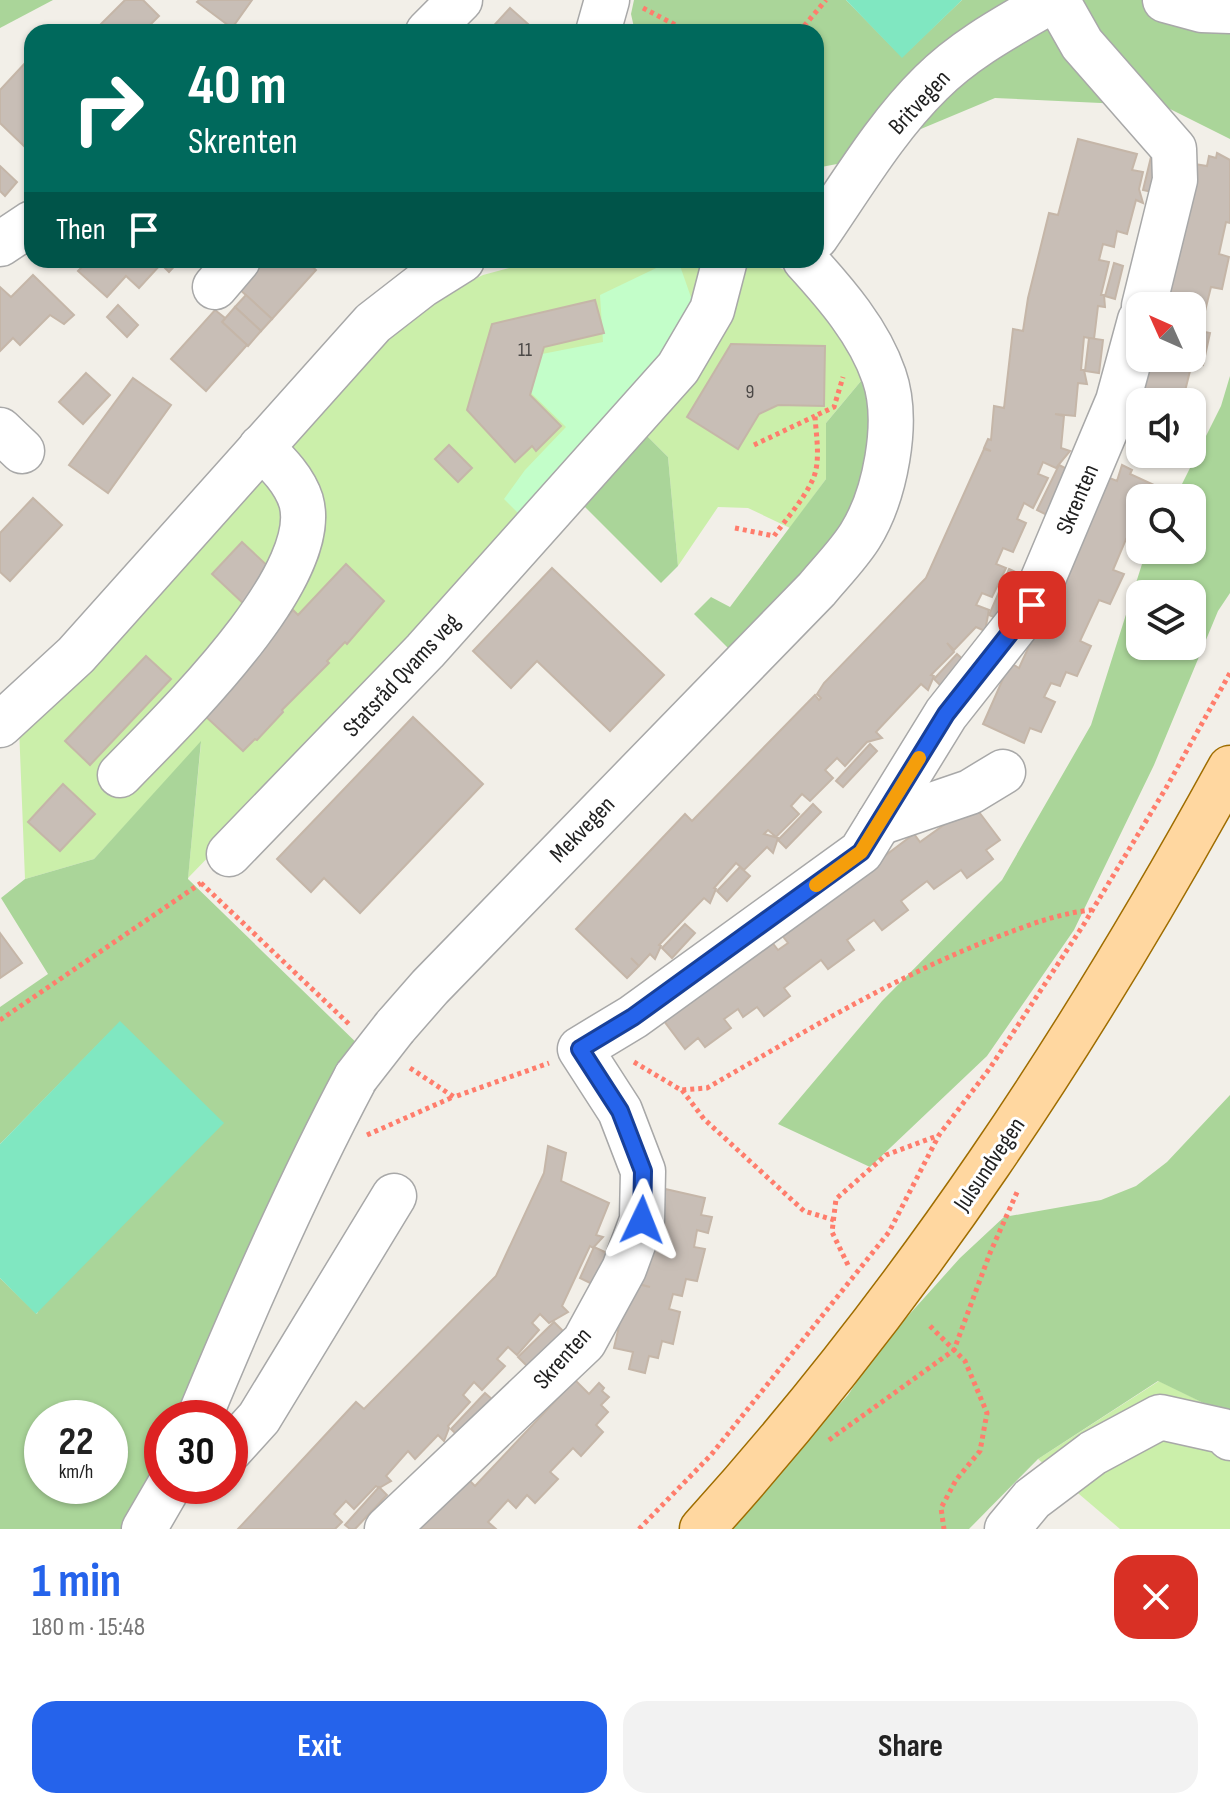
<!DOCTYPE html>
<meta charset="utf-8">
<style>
body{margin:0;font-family:"Sofia Sans Condensed",sans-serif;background:#f2f2f2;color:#222;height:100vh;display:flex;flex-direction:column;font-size:30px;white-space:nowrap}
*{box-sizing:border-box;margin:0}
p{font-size:26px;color:#767676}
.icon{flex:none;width:44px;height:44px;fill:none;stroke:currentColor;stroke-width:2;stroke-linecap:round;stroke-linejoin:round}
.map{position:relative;height:1529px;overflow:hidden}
.sheet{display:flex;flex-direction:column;background:#fff;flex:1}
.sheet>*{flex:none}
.banner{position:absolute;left:24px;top:24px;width:800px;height:244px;border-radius:24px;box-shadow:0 2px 6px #0004;background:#00695c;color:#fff;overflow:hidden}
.needle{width:52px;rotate:315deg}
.buttons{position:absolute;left:1126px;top:292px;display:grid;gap:16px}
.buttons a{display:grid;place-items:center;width:80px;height:80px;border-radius:16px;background:#fff;box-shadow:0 2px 6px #0004;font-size:40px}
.speed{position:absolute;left:24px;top:1400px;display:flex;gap:16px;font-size:40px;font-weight:700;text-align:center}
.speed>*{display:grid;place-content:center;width:104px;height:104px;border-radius:50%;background:#fff;box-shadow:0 2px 6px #0004;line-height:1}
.speed small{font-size:20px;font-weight:400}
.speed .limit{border:12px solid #d22;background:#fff;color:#111}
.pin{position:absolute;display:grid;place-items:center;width:68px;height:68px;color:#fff;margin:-34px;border-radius:16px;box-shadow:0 4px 12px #0006}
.me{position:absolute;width:88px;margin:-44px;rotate:2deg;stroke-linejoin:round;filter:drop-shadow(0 0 6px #0008)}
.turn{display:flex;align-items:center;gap:28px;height:168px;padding:0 32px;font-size:36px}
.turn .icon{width:104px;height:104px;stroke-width:2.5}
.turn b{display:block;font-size:56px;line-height:68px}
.then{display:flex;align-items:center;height:76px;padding:0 32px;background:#0003;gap:16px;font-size:30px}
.round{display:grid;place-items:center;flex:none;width:84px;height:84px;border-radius:24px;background:#f2f2f2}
.overview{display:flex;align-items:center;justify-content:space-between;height:136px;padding:0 32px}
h1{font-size:48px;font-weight:700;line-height:60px;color:#2563eb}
.primary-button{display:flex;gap:16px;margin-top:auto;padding:16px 32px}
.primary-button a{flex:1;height:92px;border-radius:24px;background:#2563eb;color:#fff;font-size:32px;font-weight:700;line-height:92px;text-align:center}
.primary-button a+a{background:#f2f2f2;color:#222}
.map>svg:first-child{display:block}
</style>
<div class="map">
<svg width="1230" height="1529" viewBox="0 0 1230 1529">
<rect width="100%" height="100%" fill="#f2efe8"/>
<g fill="#cbefaa">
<polygon points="539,260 716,260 715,272 453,604 188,878 201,743 94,859 25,879 19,727 322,397 435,298 483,275"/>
<polygon points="732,260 762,260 793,274 822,296 866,375 826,423 826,479 790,528 748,508 718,507 678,566 668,457 637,426"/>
<polygon points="1159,1381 1230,1416 1230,1529 1120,1529 1038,1459"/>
</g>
<g fill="#aad599" fill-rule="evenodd">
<polygon points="0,0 53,0 0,28"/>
<polygon points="634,0 846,0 902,57 962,0 1230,0 1230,139 1164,106 995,98 837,164 816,168 816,32 635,32 631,14"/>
<polygon points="866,375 875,433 848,529 736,656 694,614 711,597 730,607 826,479 826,423"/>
<path d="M1230 376V593L1218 611 1154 765 1074 930 987 1056 870 1167 778 1124 882 1001 1002 880 1091 725 1142 564 1149 550H1192V498H1175L1221 406ZM1192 594V646H1140V594Z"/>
<polygon points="637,426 668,457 678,566 661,583 576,498"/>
<path d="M201 741 188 879 366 1052 180 1418H162V1461L124 1529H0V1278L37 1314 120 1022 0 1144V1007L48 974 1 898 25 879 94 859ZM42 1418H110V1486H42Z"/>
<polygon points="1230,1095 1230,1416 1158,1381 1038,1459 969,1529 724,1529 848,1395 881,1346 960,1258 1004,1217 1101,1200 1136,1186 1167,1162"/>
</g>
<polygon fill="#c3fec9" points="673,260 678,260 693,303 656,364 518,513 504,499 525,470 566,427 531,393 542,354 603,342 600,295"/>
<g fill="#80e7c1">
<polygon points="846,0 962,0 902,58"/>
<polygon points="120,1021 224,1123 36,1314 0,1278 0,1144"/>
</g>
<g fill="#c8beb6" stroke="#c5b6a8" stroke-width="2">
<polygon points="125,0 143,0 159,16 143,32 93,32"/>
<polygon points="199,0 252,0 232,28 197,2"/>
<polygon points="510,8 537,32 488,32"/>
<polygon points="27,61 32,66 32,137 24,146 0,123 0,90"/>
<polygon points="1078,139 1137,154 1132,170 1143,172 1139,189 1143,203 1136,200 1127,234 1117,231 1114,247 1103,244 1099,260 1109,262 1101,295 1104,295 1105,307 1098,306 1094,339 1084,337 1081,370 1084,370 1087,384 1078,383 1075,416 1055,414 1064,416 1061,448 1070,451 1056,468 1043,462 1038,474 1048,478 1033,508 1024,503 1017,519 1026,523 1013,552 1003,548 996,564 1006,568 992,597 982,593 976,605 989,610 985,631 976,627 954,650 947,643 954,652 931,675 934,676 928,690 921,684 876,732 882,738 867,742 845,766 837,758 825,770 833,778 810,801 802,794 791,806 799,814 776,837 768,830 764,834 778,838 773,853 767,847 744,870 736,863 714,888 716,889 710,903 704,898 659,945 661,946 655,959 650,954 639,966 631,958 639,966 627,978 576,929 685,814 692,821 815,695 819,700 821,698 817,694 824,683 926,578 984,449 991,451 984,448 988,439 991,440 994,406 1004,408 1013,329 1023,331 1028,298 1049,213 1058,215"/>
<polygon points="1217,153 1230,160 1230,223 1226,222 1219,254 1229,257 1222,289 1211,287 1200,331 1210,333 1203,365 1192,363 1184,395 1195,398 1192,411 1192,402 1140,402 1140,436 1129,433 1147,358 1192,358 1192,306 1172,306 1175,295 1163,292 1194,164 1207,166 1209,156 1216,158"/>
<polygon points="1151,157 1165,160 1157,193 1143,190"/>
<polygon points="0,166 17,182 5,196 0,191"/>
<polygon points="89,260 180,260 169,272 161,264 139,288 126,276 107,297 78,271"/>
<polygon points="261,260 305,260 316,270 272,319 237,287"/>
<polygon points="1114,263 1123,266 1115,299 1105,296"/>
<polygon points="33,275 74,315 64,324 50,315 20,345 13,338 0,351 0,287 11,297"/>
<polygon points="246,295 272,319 261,331 235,307"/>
<polygon points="595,300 604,333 544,347 530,395 561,426 536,451 532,446 515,462 467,410 492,324"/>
<polygon points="118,305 138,325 127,337 107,317"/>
<polygon points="235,307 261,331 248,346 222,322"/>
<polygon points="215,310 225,318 222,322 247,345 206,391 171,359"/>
<polygon points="1089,338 1103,340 1099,373 1085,371"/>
<polygon points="731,344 825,346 824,406 778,405 759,414 738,449 687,417"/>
<polygon points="86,373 110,395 83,424 59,402"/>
<polygon points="133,378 171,405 108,493 69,465"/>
<polygon points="449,445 472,468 458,482 435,459"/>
<polygon points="1059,465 1069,470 1047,515 1037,510"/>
<polygon points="1122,465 1132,470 1130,474 1154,485 1149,495 1140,498 1140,540 1138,545 1126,539 1113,570 1124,574 1110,604 1099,600 1080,641 1091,646 1077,676 1066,672 1060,686 1051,683 1044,697 1055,702 1041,732 1030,728 1024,743 983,724 1010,663 1019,668 1047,607 1058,612 1063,601 1052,596 1107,477 1117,481"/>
<polygon points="33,498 62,525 10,581 0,572 0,533"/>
<polygon points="242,542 274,572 244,604 212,574"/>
<polygon points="346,564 384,601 347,644 345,642 327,661 329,663 282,710 283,712 257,740 255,739 243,751 204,715 293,610 298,615"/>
<polygon points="552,568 664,675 610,731 537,661 511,688 473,651"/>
<polygon points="1009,569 1018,573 998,619 989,615"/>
<polygon points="957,654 967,663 944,689 934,679"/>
<polygon points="146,656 171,679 90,765 65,741"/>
<polygon points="413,717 483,784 360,913 324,878 311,892 277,859"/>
<polygon points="870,744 877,751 843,787 836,781"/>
<polygon points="63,784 95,814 60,851 28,822"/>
<polygon points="813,804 821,812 786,848 778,840"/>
<polygon points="973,804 1000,840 986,850 993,859 967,878 961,870 934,889 927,881 901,901 908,910 882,930 874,920 847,940 854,950 828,969 821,960 784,988 790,996 764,1016 757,1007 743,1017 738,1009 724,1019 731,1028 705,1047 698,1038 685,1049 658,1013 771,941 778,950 788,943 781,934 914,834 920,842"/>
<polygon points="740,867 750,876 727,901 717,891"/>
<polygon points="685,924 695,933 672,958 662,948"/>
<polygon points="0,933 22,963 0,978"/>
<polygon points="548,1146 566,1153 561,1181 609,1203 596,1235 603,1237 593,1248 590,1246 562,1306 568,1312 549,1323 540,1314 532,1323 539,1330 517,1355 508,1347 497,1359 505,1366 482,1390 474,1382 463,1395 470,1402 448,1426 449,1428 444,1441 438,1435 415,1459 408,1451 386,1476 391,1481 379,1488 376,1486 354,1509 346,1501 334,1514 342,1522 335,1529 238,1529 356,1402 364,1409 496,1276 544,1173"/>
<polygon points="661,1188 705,1198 701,1215 712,1217 708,1233 697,1230 694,1247 705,1249 697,1281 686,1279 682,1296 673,1294 669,1309 680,1312 673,1344 662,1341 658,1358 649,1356 645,1373 629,1369 633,1352 614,1348 629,1282 650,1287 639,1284"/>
<polygon points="594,1247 607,1253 592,1284 580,1278"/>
<polygon points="554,1322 570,1338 535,1374 518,1357"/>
<polygon points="575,1380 589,1394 599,1383 604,1388 602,1391 609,1397 601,1405 608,1412 596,1425 603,1432 581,1456 573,1448 550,1472 558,1479 535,1503 527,1495 516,1508 508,1500 488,1522 496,1529 404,1529 467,1478 475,1486"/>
<polygon points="485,1393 493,1400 459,1437 451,1429"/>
<polygon points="379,1487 387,1495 355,1529 350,1529 345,1525"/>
</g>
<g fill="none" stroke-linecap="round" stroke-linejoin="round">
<g stroke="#a8a8a8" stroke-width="47">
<g id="minor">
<polyline points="1057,0 1082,44 1174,149 1175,180 1144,306"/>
<polyline points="1165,0 1202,10 1230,11"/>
<polyline points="428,32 460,0"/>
<polyline points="598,32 607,0"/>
<path d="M816 237C852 185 886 127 931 83 966 48 1010 25 1053 0"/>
<polyline points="0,244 32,223"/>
<polyline points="215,287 238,260"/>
<polyline points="0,430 22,451"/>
<polyline points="0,725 76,655 373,323 422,285 462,260"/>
<path d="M120 775C170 723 323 577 301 501 294 479 276 462 261 447"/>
<polyline points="879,823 970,792 1003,772"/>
<polyline points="229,854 425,651 678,368 712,310 725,260"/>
<path d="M395 1027 430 987 817 589C831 572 848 555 860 536 885 496 900 422 884 376 869 332 836 294 805 260"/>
<path d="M199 1418C247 1302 297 1188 356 1077"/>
<polyline points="230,1450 259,1418 394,1196"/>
<polyline points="144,1529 169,1486"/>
<polyline points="387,1529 584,1342 624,1269 642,1220 643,1171 620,1111 580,1049 633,1017 861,852 946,714 1032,605 1118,401 1140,320"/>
<polyline points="1007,1529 1032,1499 1093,1453 1160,1417 1223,1431 1230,1438"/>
</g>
</g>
<g stroke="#9f6d00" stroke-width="47">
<path id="major" d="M702 1529C912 1297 1080 1041 1230 768"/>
</g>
<g stroke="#ff7d6c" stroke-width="5" stroke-dasharray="4 4" stroke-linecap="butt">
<polyline points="643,8 689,32"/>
<polyline points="799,32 826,0"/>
<polyline points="754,445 815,416"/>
<path d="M735 528 774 536C787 518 804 499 813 479 821 461 816 435 815 416L834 407 843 377"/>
<polyline points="201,883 350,1025"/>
<polyline points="0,1020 201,883"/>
<path d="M634 1062 681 1090 707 1088C801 1034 895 976 997 937 1029 925 1056 914 1091 910"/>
<polyline points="410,1068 454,1097 549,1063"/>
<polyline points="682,1090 704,1119 804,1211 834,1220"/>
<polyline points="367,1135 453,1097"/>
<polyline points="848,1265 832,1232 836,1199 886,1155 937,1136"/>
<polyline points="930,1326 965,1361 987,1413 980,1451 956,1480 941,1508 944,1529"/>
<polyline points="829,1440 954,1350 990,1253 1018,1190"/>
<polyline points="639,1529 711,1455 889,1232 939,1135 990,1068 1084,924 1166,788 1230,673"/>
</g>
<use href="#minor" stroke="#fff" stroke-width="44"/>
<use href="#major" stroke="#ffd7a0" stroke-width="44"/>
<g stroke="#a8a8a8" stroke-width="47" stroke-linecap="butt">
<polyline id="minor-bridge" points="356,1077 395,1027"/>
</g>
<use href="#minor-bridge" stroke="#fff" stroke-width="44"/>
</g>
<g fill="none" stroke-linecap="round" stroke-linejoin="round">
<g stroke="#184099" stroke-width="20">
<polyline id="route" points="642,1220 643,1171 620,1111 580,1049 633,1017 861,852 946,714 1032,605"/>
</g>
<use href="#route" stroke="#2563eb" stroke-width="14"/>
<polyline stroke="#f59e0b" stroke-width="14" points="816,885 861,852 919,758"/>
</g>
<g text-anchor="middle" stroke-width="6" stroke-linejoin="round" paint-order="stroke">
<g font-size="20" fill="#4b4846">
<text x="525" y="356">11</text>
<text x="750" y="398">9</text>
</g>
<g font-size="24" fill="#212121" stroke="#fff">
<text transform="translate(919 102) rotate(-47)" y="8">Britvegen</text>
<text transform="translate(1077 499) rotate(-67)" y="8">Skrenten</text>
<text transform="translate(401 675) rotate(-47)" y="8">Statsråd Qvams veg</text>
<text transform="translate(582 829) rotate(-46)" y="8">Mekvegen</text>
<text transform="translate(989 1164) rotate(-56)" y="8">Julsundvegen</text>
<text transform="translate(562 1358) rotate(-48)" y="8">Skrenten</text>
</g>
</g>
</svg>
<div class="buttons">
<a><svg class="needle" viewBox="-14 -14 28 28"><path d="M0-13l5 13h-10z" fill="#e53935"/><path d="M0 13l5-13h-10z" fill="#767676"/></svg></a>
<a><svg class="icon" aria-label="sound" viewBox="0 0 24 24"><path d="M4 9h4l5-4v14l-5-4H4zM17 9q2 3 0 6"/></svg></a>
<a><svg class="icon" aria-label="search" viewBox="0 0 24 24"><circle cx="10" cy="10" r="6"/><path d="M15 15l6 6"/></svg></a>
<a><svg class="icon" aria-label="layers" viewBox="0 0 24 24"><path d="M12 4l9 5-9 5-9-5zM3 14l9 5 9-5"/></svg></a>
</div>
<div class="speed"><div>22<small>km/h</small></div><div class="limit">30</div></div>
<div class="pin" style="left:1032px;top:605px;background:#d93025"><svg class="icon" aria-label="arrive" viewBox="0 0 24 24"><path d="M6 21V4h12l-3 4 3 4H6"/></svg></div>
<svg class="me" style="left:642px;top:1220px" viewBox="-20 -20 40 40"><path d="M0-17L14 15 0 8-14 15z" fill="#2563eb" stroke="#fff" stroke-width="4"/></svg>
<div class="banner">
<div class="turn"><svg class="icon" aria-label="right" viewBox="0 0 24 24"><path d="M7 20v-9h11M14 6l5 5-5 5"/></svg><div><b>40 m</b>Skrenten</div></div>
<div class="then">Then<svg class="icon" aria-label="arrive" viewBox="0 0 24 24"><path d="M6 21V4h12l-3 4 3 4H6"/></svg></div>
</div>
</div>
<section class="sheet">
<div class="overview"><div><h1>1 min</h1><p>180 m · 15:48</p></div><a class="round" style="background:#d93025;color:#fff"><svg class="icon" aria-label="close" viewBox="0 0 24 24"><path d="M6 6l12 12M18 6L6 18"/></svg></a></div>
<div class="primary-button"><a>Exit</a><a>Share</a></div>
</section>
